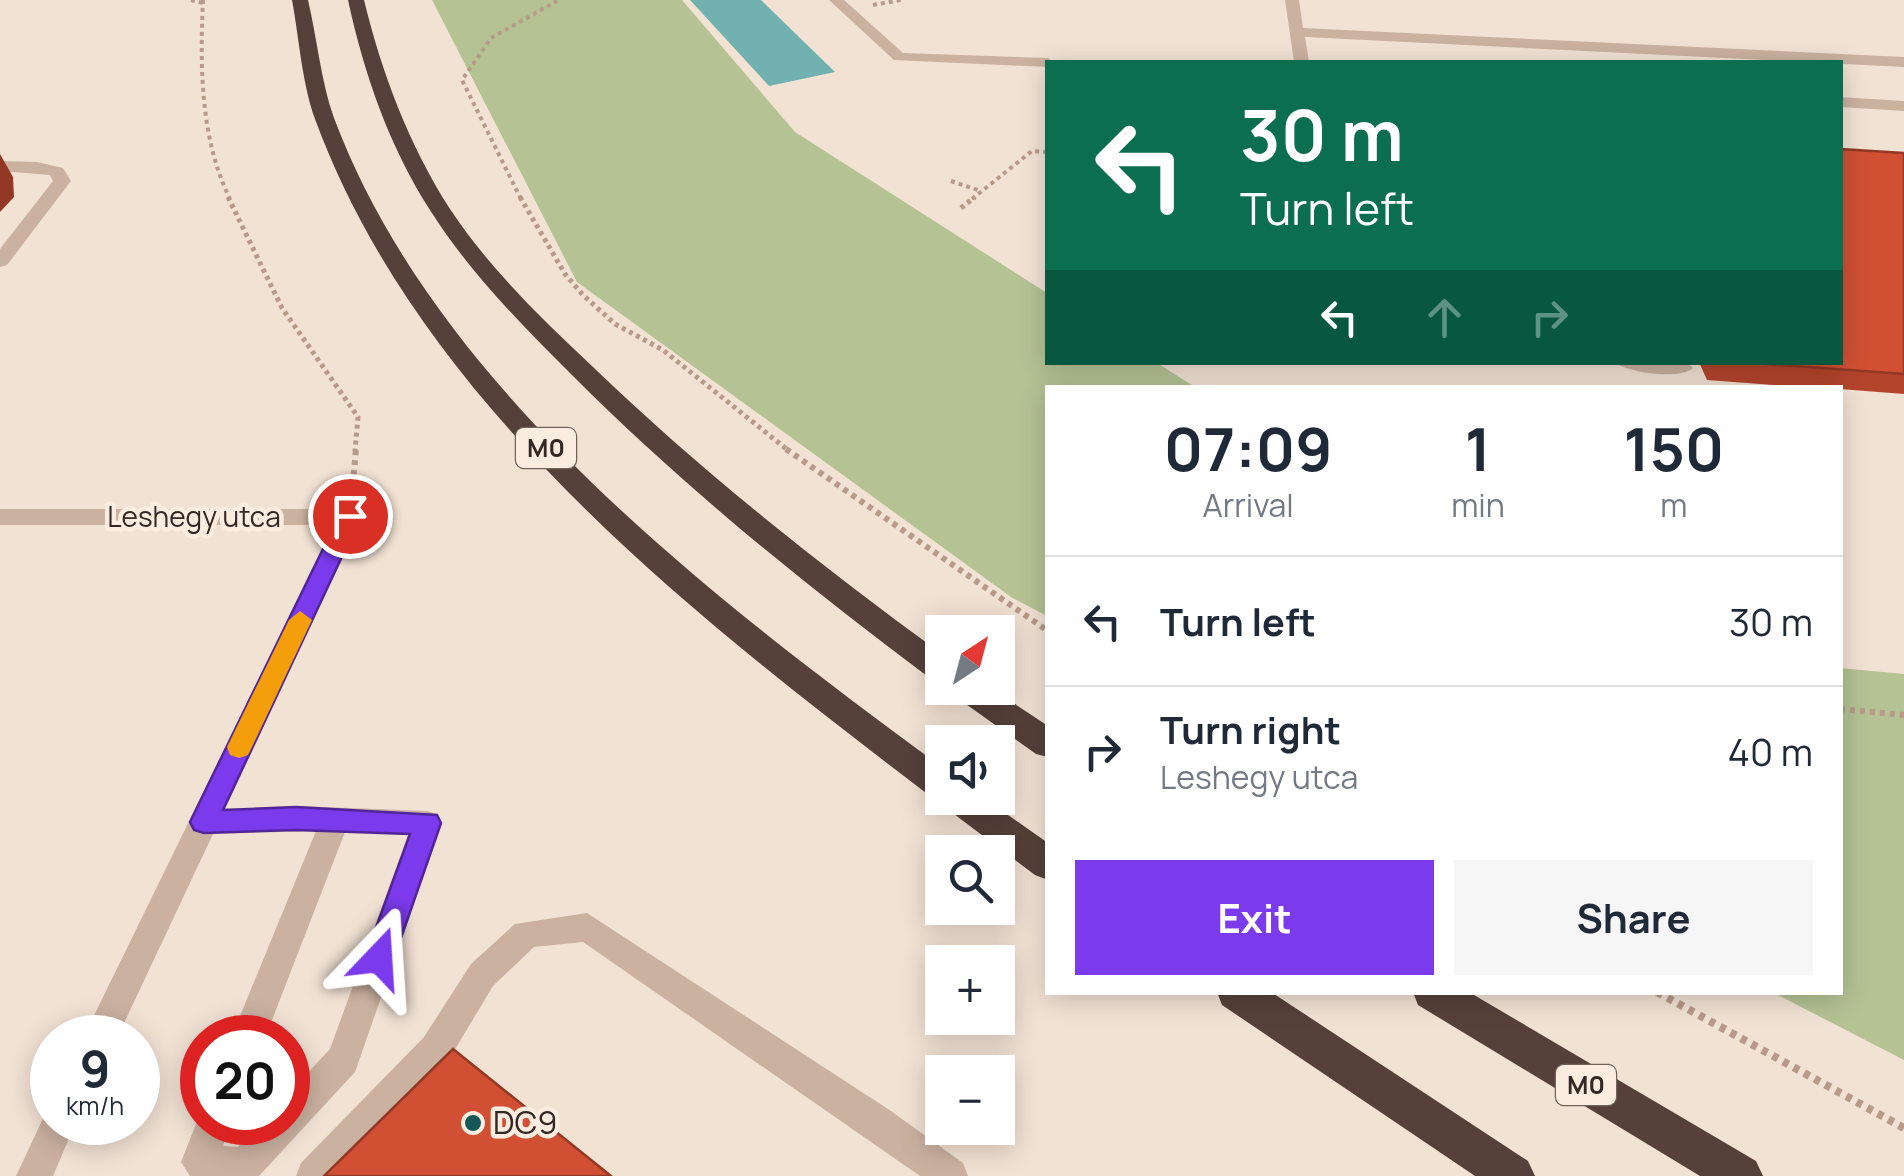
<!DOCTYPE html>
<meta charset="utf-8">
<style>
body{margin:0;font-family:Manrope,sans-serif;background:#f6f6f7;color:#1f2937;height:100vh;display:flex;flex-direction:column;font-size:38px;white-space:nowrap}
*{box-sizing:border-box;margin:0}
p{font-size:32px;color:#747a83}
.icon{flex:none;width:55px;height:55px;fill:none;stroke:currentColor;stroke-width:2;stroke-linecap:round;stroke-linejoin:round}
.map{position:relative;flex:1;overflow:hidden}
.side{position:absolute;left:1045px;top:385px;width:798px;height:610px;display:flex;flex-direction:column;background:#fff;border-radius:0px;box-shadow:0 5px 25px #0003}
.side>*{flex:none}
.banner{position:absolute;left:1045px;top:60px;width:798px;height:305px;border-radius:0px;box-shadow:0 5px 25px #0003;background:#0b6e4f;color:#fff;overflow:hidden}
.needle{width:65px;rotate:36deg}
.buttons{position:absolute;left:925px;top:615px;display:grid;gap:20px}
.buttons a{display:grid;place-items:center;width:90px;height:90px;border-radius:0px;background:#fff;box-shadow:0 5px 25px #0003;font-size:50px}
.speed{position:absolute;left:30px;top:1015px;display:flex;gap:20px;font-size:50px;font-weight:700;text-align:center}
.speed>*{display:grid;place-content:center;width:130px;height:130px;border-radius:50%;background:#fff;box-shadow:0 5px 25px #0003;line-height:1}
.speed small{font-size:25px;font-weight:400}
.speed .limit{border:15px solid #d22;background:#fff;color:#111}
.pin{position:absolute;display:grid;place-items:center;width:85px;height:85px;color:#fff;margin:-42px;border:5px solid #fff;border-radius:50%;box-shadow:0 2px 10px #0007}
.me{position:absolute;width:110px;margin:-55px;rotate:20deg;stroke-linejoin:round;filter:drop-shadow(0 0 8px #0008)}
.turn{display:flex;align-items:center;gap:35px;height:210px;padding:0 30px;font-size:45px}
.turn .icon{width:130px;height:130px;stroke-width:2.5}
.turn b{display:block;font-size:70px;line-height:85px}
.lanes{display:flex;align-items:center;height:95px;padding:0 30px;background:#0003;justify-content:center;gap:50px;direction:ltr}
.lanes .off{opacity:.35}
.eta{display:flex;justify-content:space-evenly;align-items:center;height:170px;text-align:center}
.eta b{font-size:60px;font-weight:700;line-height:70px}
.action{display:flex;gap:20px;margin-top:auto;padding:20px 30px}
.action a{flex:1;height:115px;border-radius:0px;background:#7c3aed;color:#fff;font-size:40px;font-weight:700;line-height:115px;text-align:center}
.action a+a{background:#f6f6f7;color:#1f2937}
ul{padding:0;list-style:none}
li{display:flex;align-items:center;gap:30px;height:130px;padding:0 30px;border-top:2px solid #e0e1e3}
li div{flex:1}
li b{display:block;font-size:38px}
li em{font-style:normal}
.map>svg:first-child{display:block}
</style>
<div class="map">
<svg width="1904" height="1176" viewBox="0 0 1904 1176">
<rect width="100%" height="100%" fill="#f2e2d4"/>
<g fill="#b5c294">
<polygon points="432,0 682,0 795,132 1047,293 1048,362 1157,363 1195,387 1048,388 1047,616 1011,597 577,282"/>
<polygon points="1840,668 1904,674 1904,1060 1774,993 1840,992"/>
</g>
<polygon fill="#71b1b0" points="690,0 761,0 835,72 769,86"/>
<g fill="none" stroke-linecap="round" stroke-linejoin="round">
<g stroke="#b79a8a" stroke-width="4" stroke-dasharray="4 4" stroke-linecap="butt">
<polyline points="191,0 203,3"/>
<path d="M203 0C200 66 200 138 230 199"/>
<polyline points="873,5 901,0"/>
<polyline points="951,181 981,191"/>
<polyline points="521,199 462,80 491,38 559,0"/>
<polyline points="972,199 1032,151 1048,152"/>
</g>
<g stroke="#b79a8a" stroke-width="5" stroke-dasharray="4 4" stroke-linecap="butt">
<polyline points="228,197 282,308 358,417 355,451"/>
<polyline points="520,197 565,274 583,295 615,324 663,350 789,451"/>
<polyline points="961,208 975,197"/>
</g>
<g stroke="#b79a8a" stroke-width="6" stroke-dasharray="5 5" stroke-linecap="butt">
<polyline points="786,449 1048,631"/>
<polyline points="352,495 356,449"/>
<polyline points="1840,709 1904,715"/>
</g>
<polyline stroke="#b79a8a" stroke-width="8" stroke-dasharray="6 6" stroke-linecap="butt" points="1657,992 1904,1128"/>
<g fill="#cbb1a0" fill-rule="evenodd">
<polygon points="829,0 844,0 903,53 1048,58 1055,62 1048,62 1048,67 894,60"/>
<polygon points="1285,0 1299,0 1303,28 1904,57 1904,67 1305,37 1309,62 1294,62"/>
<polygon points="1840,97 1904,101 1904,111 1840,107"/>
<polygon points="0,161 37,162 63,168 71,181 7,265 0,267 0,249 53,181 50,175 0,171"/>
<path d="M1614 362H1686L1693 368C1680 380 1628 373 1614 362Z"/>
<polygon points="0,509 350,509 362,517 225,809 297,806 427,811 437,814 442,823 355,1072 259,1176 190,1176 181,1162 202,1109 202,1122 231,1122 223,1146 238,1147 260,1122 288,1122 288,1094 330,1049 408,835 345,832 265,1038 231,1038 316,831 213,834 117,1038 83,1038 334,525 0,525"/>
<polygon points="587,913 891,1111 963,1163 968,1176 920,1176 583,942 534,947 493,986 448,1061 339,1176 296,1176 301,1163 424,1037 471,964 515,924"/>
<polygon points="52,1107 52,1122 76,1122 53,1176 16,1176 47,1110"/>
</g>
<g fill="#56413a" fill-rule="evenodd">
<path d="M292 0H308C317 38 321 82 334 118 436 390 716 601 942 767V798H984L1048 843V880L1035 875 946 808 942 800 930 796C695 617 420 405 315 119 302 83 299 38 292 0Z"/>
<path d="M348 0H364C382 74 409 145 450 209 489 268 541 318 592 366 701 471 820 565 942 654V682L931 679C805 585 684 487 573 376 521 324 469 272 430 210 389 146 364 74 348 0Z"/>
<polygon points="951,688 991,688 1048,726 1048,757 1036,754 956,697"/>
<polygon points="1217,992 1271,992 1528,1161 1535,1176 1475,1176 1222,1005"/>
<polygon points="1413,992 1469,992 1756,1161 1763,1176 1700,1176 1418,1005"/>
</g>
</g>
<polygon fill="#b4452d" points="1904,153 1904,394 1840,389 1840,388 1813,388 1707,380 1699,362 1840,362"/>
<polygon fill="#923824" points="0,154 13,177 14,197 0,212"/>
<g fill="#d15034" stroke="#923824" stroke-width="2.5">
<polygon points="1840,149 1904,153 1904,374 1740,362 1840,362"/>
<polygon points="453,1049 611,1176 324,1176"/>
</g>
<polygon fill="#7c3aed" stroke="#51269a" stroke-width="2.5" points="350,509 361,516 223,810 296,807 437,815 441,823 394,958 390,968 379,972 369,968 365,958 410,834 296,830 204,833 194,830 190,822 339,516"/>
<polygon fill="#f59e0b" points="300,611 312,620 252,747 248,755 239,758 230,755 227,747 289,620"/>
<circle fill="#165858" stroke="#faede0" stroke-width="4" cx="473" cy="1123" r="10"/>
<g text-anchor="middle" stroke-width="9" stroke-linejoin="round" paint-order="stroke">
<g fill="#faede0" stroke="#6f635c" stroke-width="2.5">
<rect x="516" y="428" width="60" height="40" rx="8"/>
<rect x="1556" y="1065" width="60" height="40" rx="8"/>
</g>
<g font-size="25" font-weight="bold" fill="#342824">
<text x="546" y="457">M0</text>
<text x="1586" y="1094">M0</text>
</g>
<g font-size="28" fill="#342824" stroke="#faede0">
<text x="194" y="527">Leshegy utca</text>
</g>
<g font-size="32" fill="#342824" stroke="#faede0" text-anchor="start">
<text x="493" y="1134">DC9</text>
</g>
</g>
</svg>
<div class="buttons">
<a><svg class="needle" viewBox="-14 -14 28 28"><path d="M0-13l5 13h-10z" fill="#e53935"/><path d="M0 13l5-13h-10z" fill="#747a83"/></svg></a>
<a><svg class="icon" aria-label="sound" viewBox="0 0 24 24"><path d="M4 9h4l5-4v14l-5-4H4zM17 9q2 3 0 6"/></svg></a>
<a><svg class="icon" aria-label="search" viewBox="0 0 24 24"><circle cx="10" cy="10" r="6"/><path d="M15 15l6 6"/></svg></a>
<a>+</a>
<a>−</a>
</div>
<div class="speed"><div>9<small>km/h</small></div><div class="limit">20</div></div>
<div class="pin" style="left:350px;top:516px;background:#d93025"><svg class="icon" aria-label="arrive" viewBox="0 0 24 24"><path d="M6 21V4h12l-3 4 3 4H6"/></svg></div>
<svg class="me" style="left:379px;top:958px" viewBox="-20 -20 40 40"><path d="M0-17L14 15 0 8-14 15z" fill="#7c3aed" stroke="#fff" stroke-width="4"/></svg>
<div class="banner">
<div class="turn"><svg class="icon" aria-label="left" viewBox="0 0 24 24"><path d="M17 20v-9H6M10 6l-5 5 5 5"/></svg><div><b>30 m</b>Turn left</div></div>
<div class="lanes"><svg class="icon" aria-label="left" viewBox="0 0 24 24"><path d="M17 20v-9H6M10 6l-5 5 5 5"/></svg><svg class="icon off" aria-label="ahead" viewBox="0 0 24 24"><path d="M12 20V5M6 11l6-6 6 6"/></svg><svg class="icon off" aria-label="right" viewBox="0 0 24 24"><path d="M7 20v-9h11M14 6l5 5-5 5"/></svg></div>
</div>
<section class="side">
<div class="eta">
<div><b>07:09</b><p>Arrival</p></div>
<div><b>1</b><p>min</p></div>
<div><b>150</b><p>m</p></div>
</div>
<ul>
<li><svg class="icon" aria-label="left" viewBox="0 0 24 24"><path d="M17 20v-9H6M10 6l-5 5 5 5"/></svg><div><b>Turn left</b></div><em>30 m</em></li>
<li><svg class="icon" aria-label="right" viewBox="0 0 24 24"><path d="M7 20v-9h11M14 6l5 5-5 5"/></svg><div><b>Turn right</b><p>Leshegy utca</p></div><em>40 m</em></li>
</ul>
<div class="action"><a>Exit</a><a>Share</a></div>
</section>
</div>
